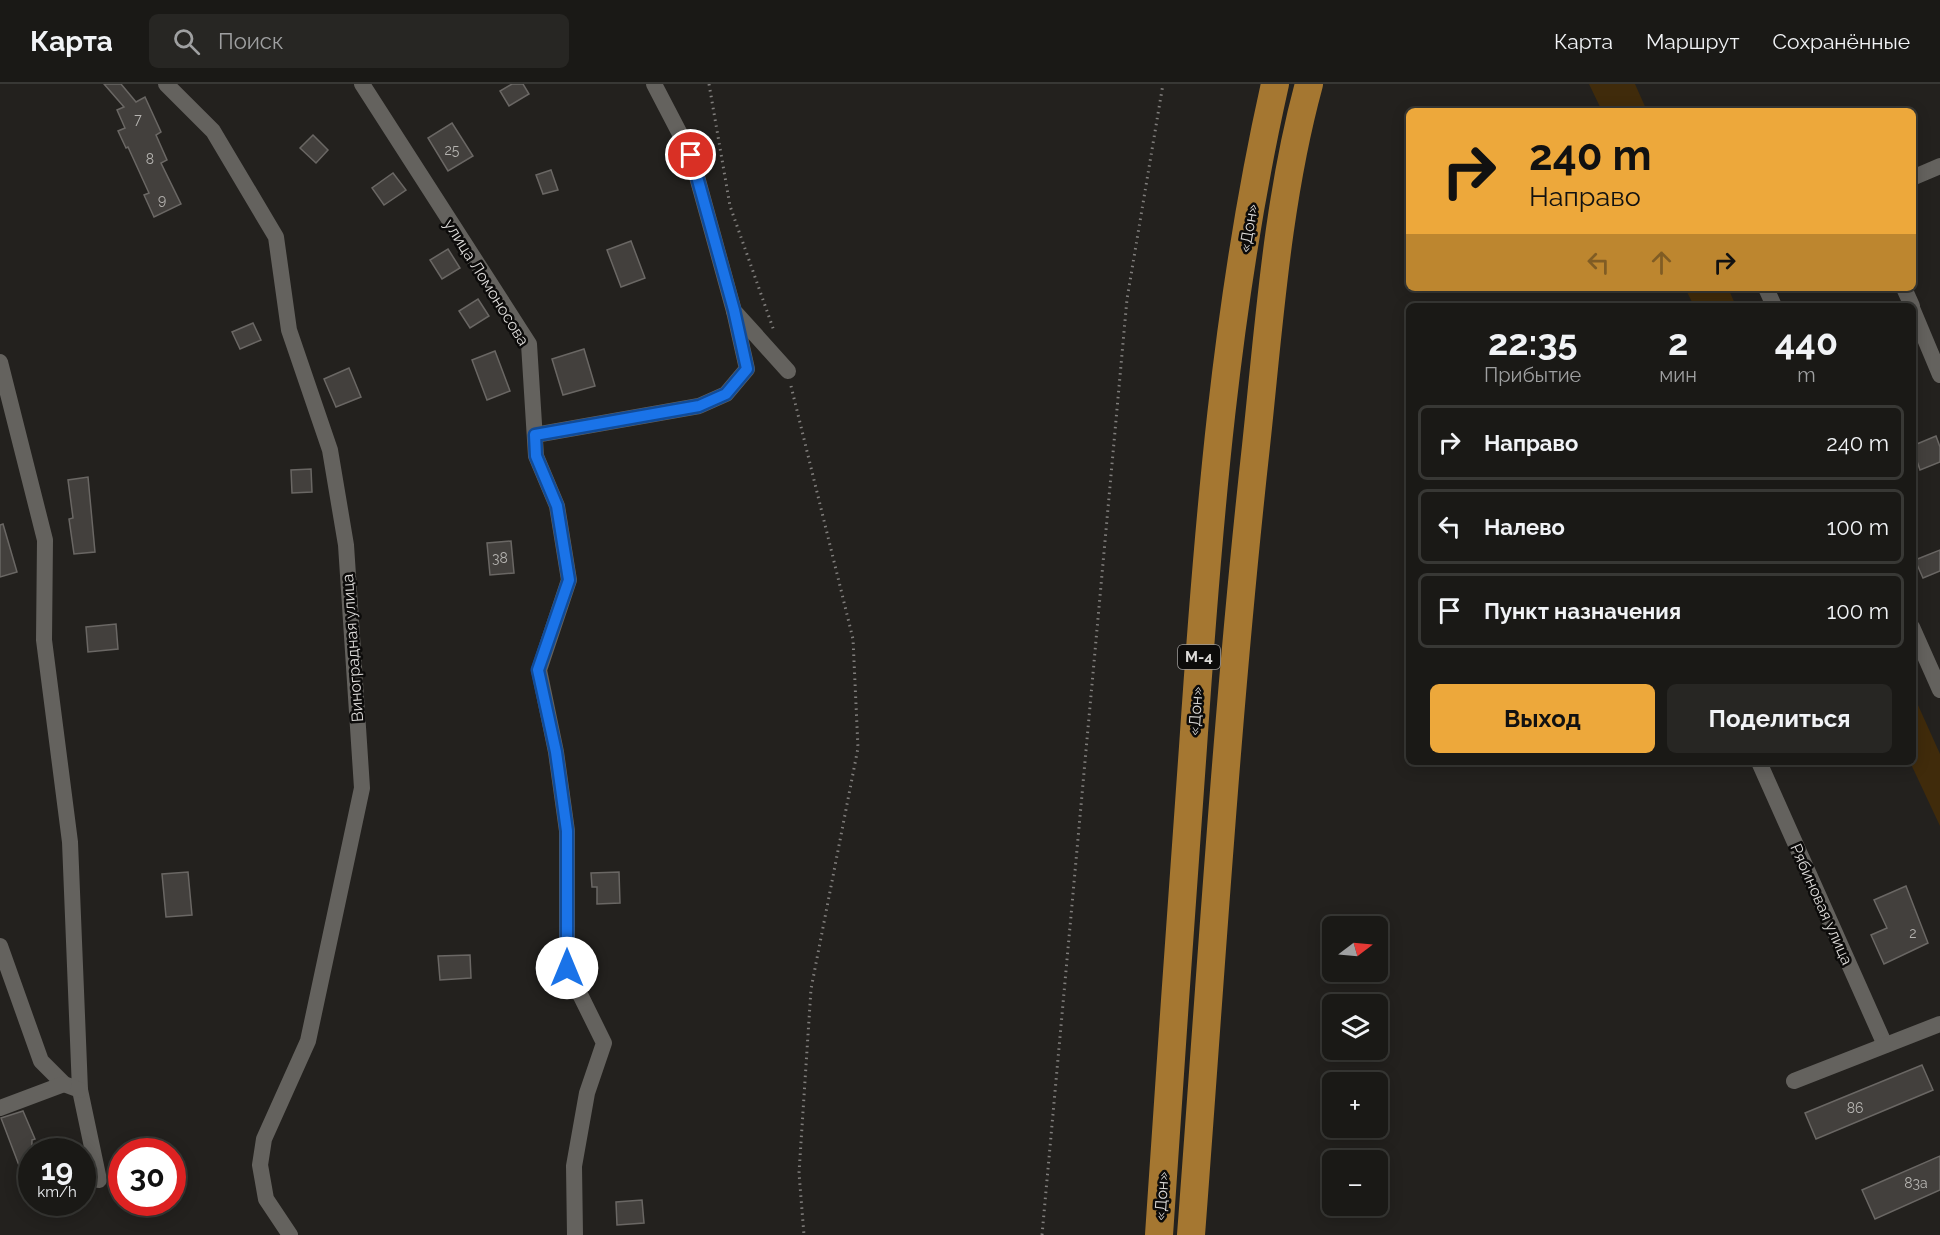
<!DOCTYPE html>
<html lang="ru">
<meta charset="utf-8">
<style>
body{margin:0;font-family:Raleway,sans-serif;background:#272623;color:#f1f3f6;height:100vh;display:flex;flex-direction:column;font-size:22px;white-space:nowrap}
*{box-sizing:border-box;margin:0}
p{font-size:20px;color:#9fa0a1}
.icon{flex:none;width:33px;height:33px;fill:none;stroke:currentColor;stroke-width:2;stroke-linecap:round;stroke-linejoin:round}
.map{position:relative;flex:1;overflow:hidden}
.sheet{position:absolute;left:1406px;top:219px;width:510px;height:462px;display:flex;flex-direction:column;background:#1a1916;border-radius:9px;box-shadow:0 3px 15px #0003,0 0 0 2px #383835}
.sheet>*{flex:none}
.hud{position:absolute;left:1406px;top:24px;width:510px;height:183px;border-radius:9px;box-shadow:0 3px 15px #0003,0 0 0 2px #383835;background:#eda83b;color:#111;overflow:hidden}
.needle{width:39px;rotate:74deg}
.tools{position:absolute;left:1322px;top:832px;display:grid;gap:12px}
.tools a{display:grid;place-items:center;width:66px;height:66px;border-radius:9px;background:#1a1916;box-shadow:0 3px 15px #0003,0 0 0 2px #383835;font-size:30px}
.speed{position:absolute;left:18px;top:1054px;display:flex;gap:12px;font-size:30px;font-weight:700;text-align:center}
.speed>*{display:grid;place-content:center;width:78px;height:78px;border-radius:50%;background:#1a1916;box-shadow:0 3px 15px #0003,0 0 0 2px #383835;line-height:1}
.speed small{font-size:15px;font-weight:400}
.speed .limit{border:9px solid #d22;background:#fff;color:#111}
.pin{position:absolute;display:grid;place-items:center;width:51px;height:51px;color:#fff;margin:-26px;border:3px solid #fff;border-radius:50%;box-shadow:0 2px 6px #0007}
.me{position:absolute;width:66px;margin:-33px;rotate:0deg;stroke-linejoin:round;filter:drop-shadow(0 0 4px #0008)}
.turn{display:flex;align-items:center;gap:21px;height:126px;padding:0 24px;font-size:27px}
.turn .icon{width:78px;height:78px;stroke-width:2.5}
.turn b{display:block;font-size:42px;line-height:51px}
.lanes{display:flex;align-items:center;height:57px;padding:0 24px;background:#0003;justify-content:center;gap:30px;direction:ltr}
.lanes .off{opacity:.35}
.eta{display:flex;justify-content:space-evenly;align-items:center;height:102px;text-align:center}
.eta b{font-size:36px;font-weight:700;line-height:42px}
.action{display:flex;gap:12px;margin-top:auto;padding:12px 24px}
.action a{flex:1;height:69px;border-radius:9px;background:#eda83b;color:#111;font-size:24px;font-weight:700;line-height:69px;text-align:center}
.action a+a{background:#272623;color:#f1f3f6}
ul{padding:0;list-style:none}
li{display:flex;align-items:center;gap:18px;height:75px;margin:0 12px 9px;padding:0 12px;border:3px solid #383835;border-radius:9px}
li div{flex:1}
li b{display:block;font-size:22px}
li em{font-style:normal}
header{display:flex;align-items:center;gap:36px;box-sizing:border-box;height:84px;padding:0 30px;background:#1a1916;border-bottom:2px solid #383835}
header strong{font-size:28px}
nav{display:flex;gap:33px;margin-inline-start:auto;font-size:21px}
.search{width:420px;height:54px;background:#272623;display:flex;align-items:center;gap:15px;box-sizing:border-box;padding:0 21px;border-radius:9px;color:#9fa0a1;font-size:22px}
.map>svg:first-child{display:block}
</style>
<header>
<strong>Карта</strong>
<div class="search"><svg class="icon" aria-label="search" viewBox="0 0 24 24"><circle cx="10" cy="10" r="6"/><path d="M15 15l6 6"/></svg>Поиск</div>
<nav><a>Карта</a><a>Маршрут</a><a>Сохранённые</a></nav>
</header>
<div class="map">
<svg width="1940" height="1151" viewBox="0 0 1940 1151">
<rect width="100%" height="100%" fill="#23211e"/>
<g fill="#402b0b">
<polygon points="1589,0 1635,0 1647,27 1602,27"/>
<polygon points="1685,204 1728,204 1736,222 1694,222"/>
<polygon points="1913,610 1940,670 1940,742 1910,678 1912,678"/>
</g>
<g fill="#43403d" stroke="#6a6764" stroke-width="1.5">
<polygon points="104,0 121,0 136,18 145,13 161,48 156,51 167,76 161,79 181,120 154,133 144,111 149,109 128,63 126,64 118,47 125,44 117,26 124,23"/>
<polygon points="512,0 523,0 529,10 509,22 500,7"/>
<polygon points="452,39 473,72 448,87 428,54"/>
<polygon points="313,51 328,66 316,79 300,64"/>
<polygon points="551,86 558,106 543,110 536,91"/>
<polygon points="393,89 406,106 384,121 372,104"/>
<polygon points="631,157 645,194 621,203 607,166"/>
<polygon points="448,165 460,184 442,195 430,176"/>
<polygon points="478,215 489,232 470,244 459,227"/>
<polygon points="253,239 261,256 240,265 232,248"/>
<polygon points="584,265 595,302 563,311 552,275"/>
<polygon points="495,267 510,307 487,316 472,276"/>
<polygon points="349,284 361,313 336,323 324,295"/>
<polygon points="1936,352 1940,363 1940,378 1920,386 1912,362"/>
<polygon points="311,385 312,408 292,409 291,386"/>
<polygon points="88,393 95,468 74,470 69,435 73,434 68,396"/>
<polygon points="3,440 17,488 0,493 0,441"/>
<polygon points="511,457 514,489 490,491 487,459"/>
<polygon points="1940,466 1940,487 1923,494 1915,476"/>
<polygon points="116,540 118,565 88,568 86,543"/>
<polygon points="188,788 192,831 166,833 162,790"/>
<polygon points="619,788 620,819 597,820 597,803 592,803 591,789"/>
<polygon points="1906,802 1928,859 1884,880 1871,851 1887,844 1874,816"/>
<polygon points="470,871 471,894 440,896 438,872"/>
<polygon points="1922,981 1933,1006 1816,1055 1805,1029"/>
<polygon points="23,1027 35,1055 32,1056 31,1113 1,1034"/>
<polygon points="1940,1072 1940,1106 1875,1135 1862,1106"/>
<polygon points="642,1116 644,1139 617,1141 616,1118"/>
</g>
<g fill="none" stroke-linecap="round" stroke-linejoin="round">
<g stroke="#807e7c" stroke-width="3" stroke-dasharray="1.5 4.5" stroke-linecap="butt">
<polyline points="709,0 730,122 774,247"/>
<polyline points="791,302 853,555 858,664 811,905 799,1089 804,1151"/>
<polyline points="1042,1151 1127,215 1163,0"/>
</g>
<g stroke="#64625e" stroke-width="16">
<polyline points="166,0 213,47 276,153 289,246 330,366 346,461 362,704 308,957 264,1055 260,1081 266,1115 290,1151"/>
<polyline points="362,0 529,260 536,372 557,422 569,496 539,586 556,668 567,747 567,884 604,959 587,1009 574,1082 575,1151"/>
<polyline points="654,0 691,71 734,227 788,287"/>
<polyline points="1912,94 1940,82"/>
<polyline points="1766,204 1774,222"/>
<polyline points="1904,204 1912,222"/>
<polyline points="1912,224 1940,291"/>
<polyline points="0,278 45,456 44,556 70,758 80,1006 99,1096"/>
<polyline points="535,351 699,322 726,310 747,285 734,227"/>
<polyline points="1912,543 1940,606"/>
<polyline points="1759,678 1885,961"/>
<polyline points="0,862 41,977 64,1000 80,1006"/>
<polyline points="1794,997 1940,940"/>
<polyline points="0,1024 64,1000"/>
</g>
<g stroke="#a57731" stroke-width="28">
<path d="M1159 1151C1170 988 1181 826 1193 663 1208 442 1226 217 1275 0"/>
<path d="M1191 1151C1211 888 1227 624 1256 362 1269 242 1277 117 1309 0"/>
</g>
</g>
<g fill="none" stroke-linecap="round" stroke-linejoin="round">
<g stroke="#114b97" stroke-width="15">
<polyline id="route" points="567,884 567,747 556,668 538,586 569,496 557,422 536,372 535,351 699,322 726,310 747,285 734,226 691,71"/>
</g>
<use href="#route" stroke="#1a73e8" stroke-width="10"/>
</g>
<g text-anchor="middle" stroke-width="5" stroke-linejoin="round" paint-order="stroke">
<g font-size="14" fill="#b6b4b1">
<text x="138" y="40">7</text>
<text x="452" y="71">25</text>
<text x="150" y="80">8</text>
<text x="162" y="121">9</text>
<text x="500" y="479">38</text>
<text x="1913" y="854">2</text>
<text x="1855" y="1029">86</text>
<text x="1916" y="1104">83а</text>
</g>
<rect fill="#0c0b0a" stroke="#9e9c9a" stroke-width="1.5" x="1178" y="561" width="42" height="24" rx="4.5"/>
<g font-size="15" font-weight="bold" fill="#dcdad8">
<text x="1199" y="578">М-4</text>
</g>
<g font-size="16" fill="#dcdad8" stroke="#0c0b0a">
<text transform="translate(1248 144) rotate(-80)" y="6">«Дон»</text>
<text transform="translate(487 198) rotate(58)" y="6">улица Ломоносова</text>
<text transform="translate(352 564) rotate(-94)" y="6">Виноградная улица</text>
<text transform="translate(1195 627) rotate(-86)" y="6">«Дон»</text>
<text transform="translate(1822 820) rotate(66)" y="6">Рябиновая улица</text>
<text transform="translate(1161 1112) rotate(-86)" y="6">«Дон»</text>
</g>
</g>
</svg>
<div class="tools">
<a><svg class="needle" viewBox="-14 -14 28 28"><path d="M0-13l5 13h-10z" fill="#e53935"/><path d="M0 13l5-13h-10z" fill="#9fa0a1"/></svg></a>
<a><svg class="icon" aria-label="layers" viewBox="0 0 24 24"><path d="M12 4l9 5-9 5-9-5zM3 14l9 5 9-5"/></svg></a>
<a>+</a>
<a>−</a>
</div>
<div class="speed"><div>19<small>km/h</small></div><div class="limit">30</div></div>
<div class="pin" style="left:691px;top:71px;background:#d93025"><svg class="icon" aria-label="arrive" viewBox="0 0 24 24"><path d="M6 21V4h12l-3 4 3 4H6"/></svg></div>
<svg class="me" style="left:567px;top:884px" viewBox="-20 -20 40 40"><circle r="19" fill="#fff"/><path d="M0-13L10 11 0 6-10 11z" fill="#1a73e8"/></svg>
<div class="hud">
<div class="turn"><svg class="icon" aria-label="right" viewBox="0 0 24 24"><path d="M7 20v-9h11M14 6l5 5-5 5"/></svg><div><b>240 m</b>Направо</div></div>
<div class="lanes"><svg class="icon off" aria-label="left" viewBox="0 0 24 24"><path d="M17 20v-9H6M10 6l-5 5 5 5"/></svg><svg class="icon off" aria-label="ahead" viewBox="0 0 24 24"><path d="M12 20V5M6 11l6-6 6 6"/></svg><svg class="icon" aria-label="right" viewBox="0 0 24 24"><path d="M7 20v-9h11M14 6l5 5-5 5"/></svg></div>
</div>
<section class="sheet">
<div class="eta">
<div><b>22:35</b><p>Прибытие</p></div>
<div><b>2</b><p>мин</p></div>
<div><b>440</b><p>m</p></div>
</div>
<ul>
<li><svg class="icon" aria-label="right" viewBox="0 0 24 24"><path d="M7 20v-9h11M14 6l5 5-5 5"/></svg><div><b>Направо</b></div><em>240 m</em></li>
<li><svg class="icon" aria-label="left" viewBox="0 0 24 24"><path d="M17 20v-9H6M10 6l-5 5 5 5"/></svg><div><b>Налево</b></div><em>100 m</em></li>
<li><svg class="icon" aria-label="arrive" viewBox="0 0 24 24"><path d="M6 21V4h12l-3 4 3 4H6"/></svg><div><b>Пункт назначения</b></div><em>100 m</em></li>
</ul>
<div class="action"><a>Выход</a><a>Поделиться</a></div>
</section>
</div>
